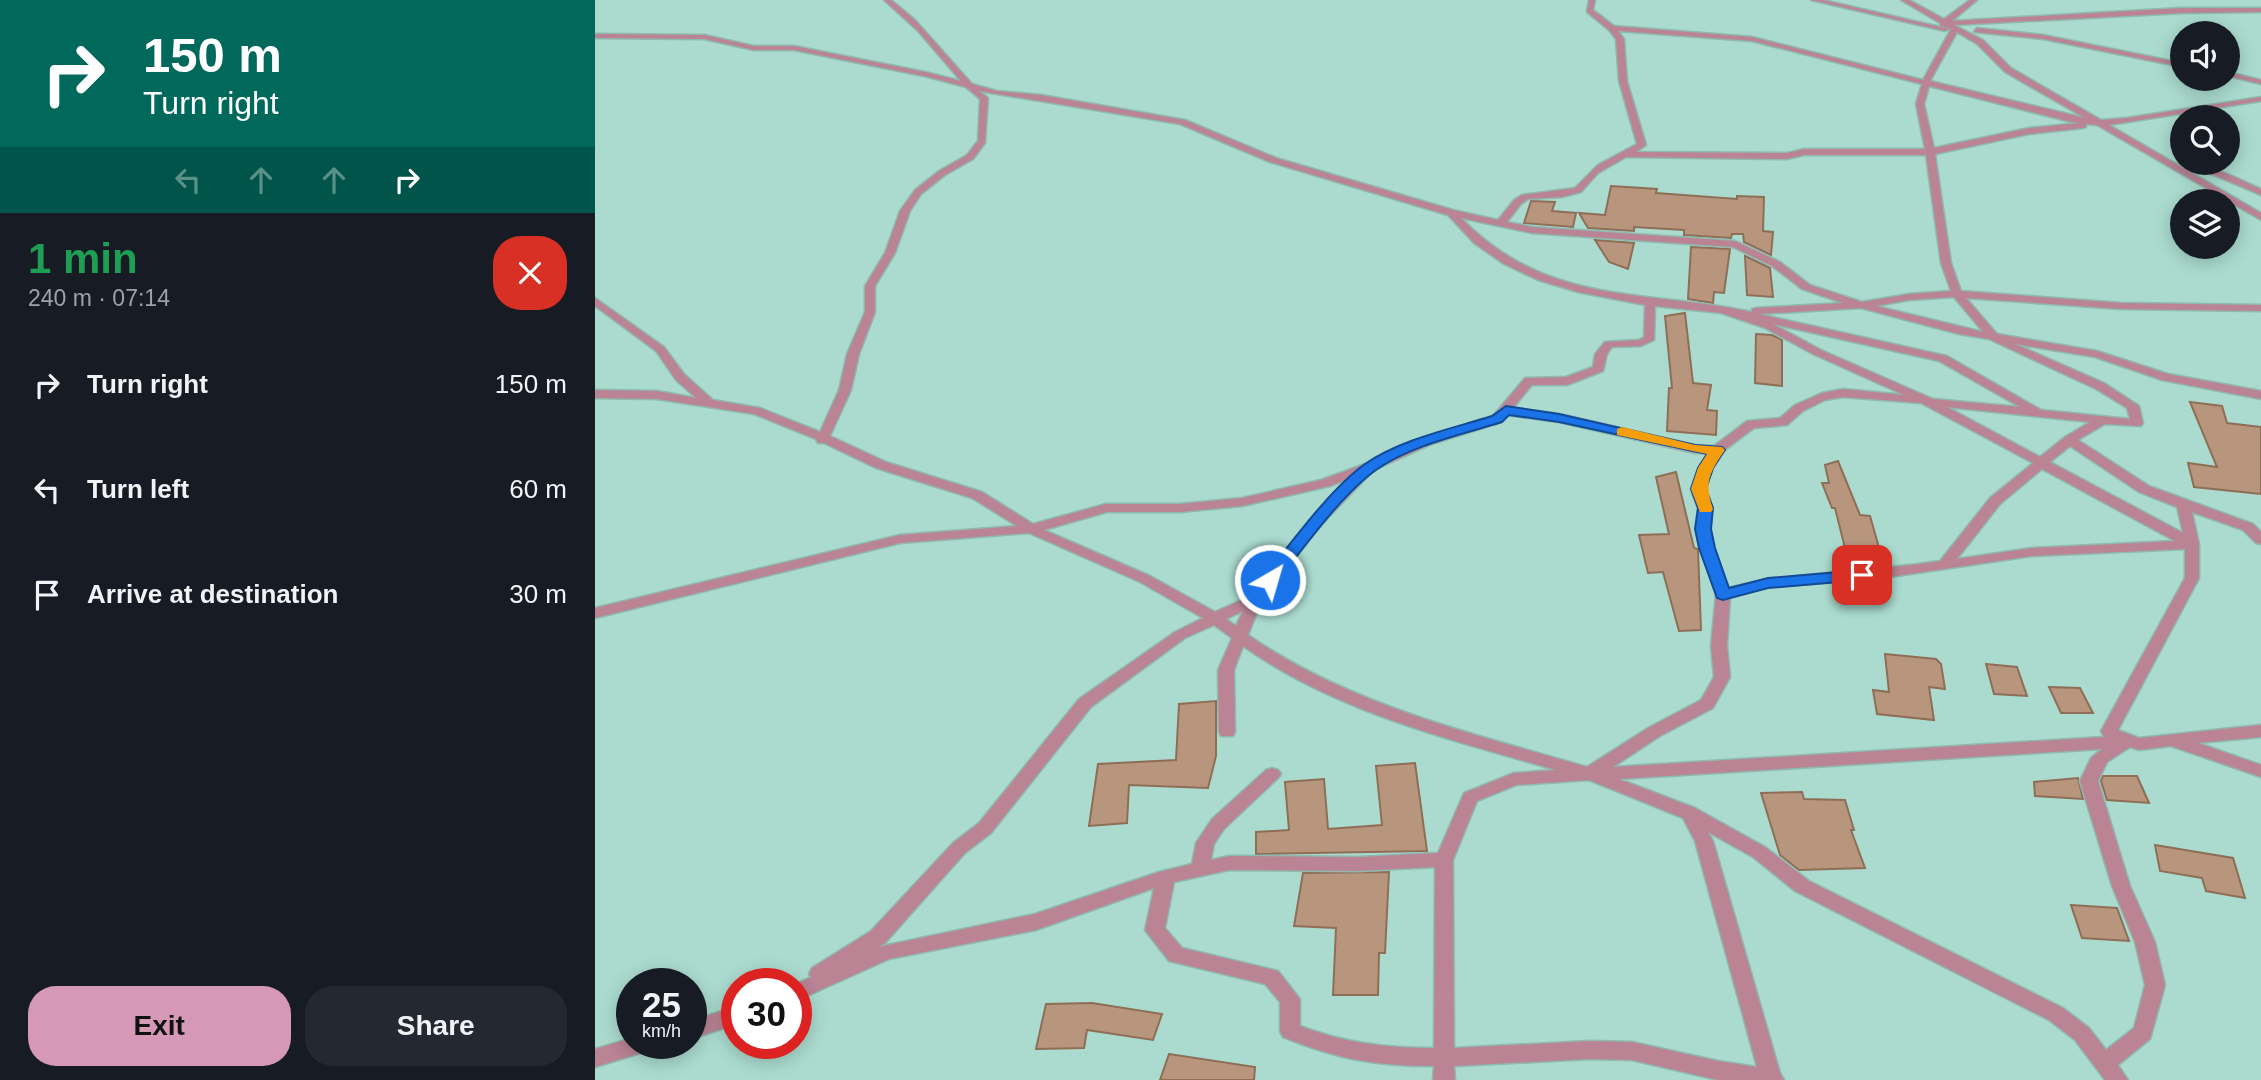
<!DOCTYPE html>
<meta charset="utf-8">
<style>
body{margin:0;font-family:Helvetica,sans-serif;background:#242831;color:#f1f3f6;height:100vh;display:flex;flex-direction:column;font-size:26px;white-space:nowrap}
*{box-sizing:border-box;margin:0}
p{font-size:23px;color:#9ea1a6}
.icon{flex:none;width:38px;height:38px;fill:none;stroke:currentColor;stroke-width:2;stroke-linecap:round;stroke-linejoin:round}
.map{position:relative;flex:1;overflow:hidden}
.drawer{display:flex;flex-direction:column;background:#171b24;width:595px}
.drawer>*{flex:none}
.banner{background:#00695c;color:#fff;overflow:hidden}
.fabs{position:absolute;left:1575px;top:21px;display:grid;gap:14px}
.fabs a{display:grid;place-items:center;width:70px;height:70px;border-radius:50%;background:#171b24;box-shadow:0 4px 18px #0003;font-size:35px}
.speed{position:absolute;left:21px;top:968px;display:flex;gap:14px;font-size:35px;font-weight:700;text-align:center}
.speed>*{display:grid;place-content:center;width:91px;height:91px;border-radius:50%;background:#171b24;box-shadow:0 4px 18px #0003;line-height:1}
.speed small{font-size:18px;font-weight:400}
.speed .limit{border:10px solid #d22;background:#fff;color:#111}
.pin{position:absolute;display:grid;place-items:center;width:60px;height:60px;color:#fff;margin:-30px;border-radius:14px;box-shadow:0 4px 10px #0006}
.me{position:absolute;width:77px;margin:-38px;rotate:38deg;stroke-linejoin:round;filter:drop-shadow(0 0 5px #0008)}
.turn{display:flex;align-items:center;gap:24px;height:147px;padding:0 28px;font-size:32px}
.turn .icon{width:91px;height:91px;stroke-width:2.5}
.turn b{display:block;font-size:49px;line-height:60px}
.lanes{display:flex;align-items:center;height:66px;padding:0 28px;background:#0003;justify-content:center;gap:35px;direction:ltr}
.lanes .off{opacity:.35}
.round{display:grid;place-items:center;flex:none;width:74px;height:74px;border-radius:28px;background:#242831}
.overview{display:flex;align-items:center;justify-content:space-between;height:119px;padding:0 28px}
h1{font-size:42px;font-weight:700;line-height:52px;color:#1e9e55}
.cta{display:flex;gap:14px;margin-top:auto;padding:14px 28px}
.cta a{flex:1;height:80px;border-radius:28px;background:#d598b6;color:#111;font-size:28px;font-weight:700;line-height:80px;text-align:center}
.cta a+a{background:#242831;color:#f1f3f6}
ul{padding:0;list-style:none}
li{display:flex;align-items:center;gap:21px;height:105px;padding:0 28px}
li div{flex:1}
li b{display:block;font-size:26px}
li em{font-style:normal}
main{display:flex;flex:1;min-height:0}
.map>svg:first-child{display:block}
</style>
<main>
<section class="drawer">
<div class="banner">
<div class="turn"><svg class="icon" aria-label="right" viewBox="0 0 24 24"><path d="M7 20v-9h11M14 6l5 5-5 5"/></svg><div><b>150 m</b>Turn right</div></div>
<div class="lanes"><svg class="icon off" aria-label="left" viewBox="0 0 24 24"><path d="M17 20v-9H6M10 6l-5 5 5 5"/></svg><svg class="icon off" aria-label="ahead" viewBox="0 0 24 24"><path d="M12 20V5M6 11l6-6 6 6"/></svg><svg class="icon off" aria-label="ahead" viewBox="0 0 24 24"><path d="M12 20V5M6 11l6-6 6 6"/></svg><svg class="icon" aria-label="right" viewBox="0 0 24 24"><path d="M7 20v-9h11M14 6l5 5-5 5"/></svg></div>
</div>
<div class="overview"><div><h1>1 min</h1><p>240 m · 07:14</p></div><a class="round" style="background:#d93025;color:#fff"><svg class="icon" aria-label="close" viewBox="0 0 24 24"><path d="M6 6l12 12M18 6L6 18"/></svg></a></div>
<ul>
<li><svg class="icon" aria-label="right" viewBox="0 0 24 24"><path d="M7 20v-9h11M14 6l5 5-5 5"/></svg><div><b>Turn right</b></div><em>150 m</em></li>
<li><svg class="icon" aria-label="left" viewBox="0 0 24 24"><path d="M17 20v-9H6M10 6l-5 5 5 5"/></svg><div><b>Turn left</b></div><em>60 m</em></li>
<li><svg class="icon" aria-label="arrive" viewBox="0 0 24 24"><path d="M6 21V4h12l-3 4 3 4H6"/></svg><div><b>Arrive at destination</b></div><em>30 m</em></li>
</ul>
<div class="cta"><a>Exit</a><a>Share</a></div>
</section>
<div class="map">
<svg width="1666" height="1080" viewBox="0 0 1666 1080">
<rect width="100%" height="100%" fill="#abdbcf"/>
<g fill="#b8967e" stroke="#8e6e57" stroke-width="2">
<polygon points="1016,186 1062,189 1061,193 1142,199 1142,196 1169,197 1168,231 1178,232 1176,255 1149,242 1148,234 1137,234 1136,238 1089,235 1089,230 1039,227 1039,231 993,228 984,213 1010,215"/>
<polygon points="936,201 960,202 957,211 981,213 978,227 929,223"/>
<polygon points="1000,240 1039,243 1033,269 1014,262"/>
<polygon points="1096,247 1135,249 1129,293 1119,292 1118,303 1093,299"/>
<polygon points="1150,256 1175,268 1178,297 1152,295"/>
<polygon points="1090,313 1098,383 1116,385 1112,410 1122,411 1121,435 1072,431 1074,388 1077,388 1070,316"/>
<polygon points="1161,334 1177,335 1187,340 1187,386 1160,383"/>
<polygon points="1595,402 1627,406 1632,423 1666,427 1666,494 1599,487 1593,463 1622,467"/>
<polygon points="1243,461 1265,515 1275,516 1289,565 1255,568 1240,508 1237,508 1227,483 1234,483 1230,465"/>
<polygon points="1081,472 1099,548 1103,549 1106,630 1084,631 1068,572 1053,573 1044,535 1074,534 1061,477"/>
<polygon points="1290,654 1341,659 1346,664 1350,689 1334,687 1339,720 1282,714 1278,690 1294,692"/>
<polygon points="1391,664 1422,667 1432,696 1399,694"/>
<polygon points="1454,687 1485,688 1498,713 1466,713"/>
<polygon points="621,701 621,756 613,788 534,785 532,823 494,826 503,764 581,760 584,704"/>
<polygon points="820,763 832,851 661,854 661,832 694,830 690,782 729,779 733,829 787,825 781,766"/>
<polygon points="1508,776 1542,776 1554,803 1512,800 1506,781"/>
<polygon points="1483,778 1488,799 1440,796 1439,782"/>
<polygon points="1207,792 1209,799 1250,800 1259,830 1256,830 1270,868 1204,870 1185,855 1166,793"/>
<polygon points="1560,845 1638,858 1650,898 1611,891 1607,878 1565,871"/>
<polygon points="794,872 790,953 784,953 783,995 738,995 741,928 699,926 708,873"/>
<polygon points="1476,905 1522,908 1534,941 1487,938"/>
<polygon points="497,1003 567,1014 558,1040 492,1030 489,1048 441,1049 451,1004"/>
<polygon points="574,1054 660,1067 659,1080 565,1080"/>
</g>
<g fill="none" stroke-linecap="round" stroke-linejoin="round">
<g stroke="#8fb9ae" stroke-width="3">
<g id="minor">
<path d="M289 0H296L320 20 377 84 402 91 446 95 590 120 681 158 858 210 903 220 919 200 927 195 980 188 1003 165 1042 144 1024 81 1021 39 1014 30 992 12 994 0H1000L998 10 1019 26 1157 37 1328 80 1356 29 1345 26V23L1306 0H1314L1349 19 1375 0H1382L1357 21 1587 8H1666V12L1587 13 1359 25 1388 40 1416 68 1506 120 1532 118 1666 97V101L1514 125 1666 213V220L1502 125 1491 124V127L1488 128 1434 134 1340 154 1356 263 1366 291 1526 303 1666 305V311L1526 309 1371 298 1402 334 1502 351 1573 374 1666 391V399L1567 380 1500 357 1420 344 1509 383 1544 406 1548 423 1546 426 1510 424 1483 440 1554 486 1658 524 1666 532V544L1661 543 1648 530 1597 512 1604 544V578L1523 730 1544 738 1666 725V737L1603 743 1666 765V777L1576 746 1544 750 1535 747 1512 762 1503 781 1535 886 1560 942 1570 985 1555 1039 1523 1065 1533 1080H1510L1480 1040 1454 1020 1200 891 1158 857 1113 832 1118 841 1185 1073 1189 1080H1123L1037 1060 995 1059 859 1066 860 1080H838L839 1066C780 1066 742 1059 688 1037L685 1031V1002L670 984 574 961 550 930 559 888 441 930 294 959 201 1001V984L216 977 214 974 217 968 276 931 358 843 384 823 484 699 580 632 608 618 545 582 434 533 305 543 0 618V608L305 535 422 526 377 498 281 468 229 443H223L221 439 159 414 62 399 0 398V390L62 391 101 398 81 380 61 351 0 306V298L69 347 89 374 118 400 165 408 225 432 244 390 252 354 270 312V286L290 253 305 211 320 190 344 171 372 155 383 141 385 99 371 87 329 76 199 50H159L109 39 0 38V34L109 35 159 46H199L330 72 366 81 323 31ZM1023 31 1157 41 1327 84 1321 104 1330 149H1209L1192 153 1041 152 1051 145 1032 81 1029 39ZM1362 32 1382 44 1410 72 1490 118 1335 81ZM1334 86 1476 122 1485 123 1434 128 1339 148 1329 104ZM384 91 585 124 675 162 853 215 879 243 909 264 943 280 983 292 1050 305 1049 337 1044 340 1010 342 1000 354 998 367 971 377 930 378 898 416 829 438 770 464 726 480 647 498 585 504H511L438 524 387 492 291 462 235 436 256 390 264 354 280 312V286L300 253 315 211 326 194 350 175 378 159 390 143 393 98ZM1209 155H1331L1346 263 1356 291 1314 294 1267 302 1215 285 1185 262 1140 241 937 227 912 222 926 204 933 199 967 197 986 192 1003 173 1031 157 1192 159ZM866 218 937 233 1138 247 1177 266 1207 289 1248 303 1161 308 1157 309V312C1048 289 953 307 866 218ZM1359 297 1388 332 1281 306 1314 300ZM1060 306 1126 313 1170 328 1218 354 1309 395 1248 389 1227 393 1200 405 1185 418 1152 421 1119 446 1100 445 964 414 918 408 937 385H972L1008 371 1012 354 1017 347 1046 346 1059 340ZM1266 308 1364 334 1394 339 1501 389 1532 408 1535 419 1446 410 1352 356 1164 314ZM1178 324 1344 361 1425 407 1338 399 1226 350ZM1248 397 1326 403 1438 463 1395 498 1345 561C1275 572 1202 571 1133 588L1119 548 1115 529 1117 508 1110 489 1118 468 1127 452 1159 428 1192 425 1208 411 1230 400ZM1352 407 1495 422 1470 437 1445 457ZM912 415 964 422 1100 453H1113L1104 468 1096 489 1103 508 1101 529 1105 548 1121 594 1116 646 1119 677 1106 700 1053 728 992 767C876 733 754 705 653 635L667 600 726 525 773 476 774 472 837 444 906 422ZM1475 446 1544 492 1582 507 1588 533 1455 462ZM1447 469 1580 541 1437 548 1362 559 1405 504ZM755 478 716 519 655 596 620 612 555 576 449 530 512 512H585L647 506 735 486ZM1590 549V578L1506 731 1509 737 1018 767 1065 736 1118 708 1135 677 1132 646 1135 597 1173 587 1288 578 1437 556ZM648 611 641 626 631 619ZM619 625 637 638 623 670 624 732 626 736H638L640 732 639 670 648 646C741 712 854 739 961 770L919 773 869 793 843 853 763 857 634 856 616 860 619 844 629 829 683 778 686 774 683 770 677 768 671 770 617 819 601 843 597 864 564 872 440 914 283 947 290 943 370 853 396 833 496 707 590 638ZM1507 749 1496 758 1485 781 1517 886 1540 942 1550 985 1539 1028 1511 1050 1494 1028 1468 1008 1214 881 1170 847 1100 808 1024 779ZM994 780 1088 818 1100 841 1162 1067 1123 1061 1037 1042 995 1041 859 1048 858 860 882 801 921 785ZM840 867 839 1048C792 1048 749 1043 705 1026V999L683 971 587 948 570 928 579 882 634 870 763 871Z"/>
<polygon points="1216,0 1228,0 1354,29 1350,31"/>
<polygon points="1382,28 1448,35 1587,63 1587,67 1448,39 1379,32"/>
<polygon points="1633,72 1666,80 1666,84 1633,76"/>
<path d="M1587 160V163C1614 163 1641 178 1666 189V195L1619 175 1585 165 1583 163Z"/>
<polygon points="142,1006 142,1024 96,1039 96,1021"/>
<polygon points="37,1038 37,1043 62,1043 59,1049 0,1067 0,1049"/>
</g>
</g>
<use href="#minor" fill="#ba8495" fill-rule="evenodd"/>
</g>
<path fill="#1a73e8" stroke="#114b97" stroke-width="2" d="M911 406 964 414 1100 445 1127 447 1130 450 1118 468 1111 489 1118 508 1116 529 1120 548 1134 588 1173 578 1267 570 1275 575 1267 580 1173 588 1128 600 1122 598 1104 548 1100 529 1103 508 1096 489 1103 468 1112 454 964 422 914 415 907 422C866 435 816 445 781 470 746 495 707 550 680 584H669V577C696 543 736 488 770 464 806 439 856 429 897 416Z"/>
<path fill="#f59e0b" d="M1027 427 1100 445 1127 447 1130 450C1114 473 1109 483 1118 509L1116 512H1105L1096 489 1103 468 1112 454 1022 435V429Z"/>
</svg>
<div class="fabs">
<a><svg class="icon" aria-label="sound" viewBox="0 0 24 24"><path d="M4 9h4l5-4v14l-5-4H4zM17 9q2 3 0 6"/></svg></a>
<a><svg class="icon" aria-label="search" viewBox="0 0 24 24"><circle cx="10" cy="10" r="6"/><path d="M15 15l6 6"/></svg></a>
<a><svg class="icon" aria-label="layers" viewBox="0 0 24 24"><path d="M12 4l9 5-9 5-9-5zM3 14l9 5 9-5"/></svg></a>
</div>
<div class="speed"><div>25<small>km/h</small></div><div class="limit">30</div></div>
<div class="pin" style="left:1267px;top:575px;background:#d93025"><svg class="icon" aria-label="arrive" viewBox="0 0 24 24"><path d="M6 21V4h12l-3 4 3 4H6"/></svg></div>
<svg class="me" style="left:675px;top:580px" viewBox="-20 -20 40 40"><circle r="17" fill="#1a73e8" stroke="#fff" stroke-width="3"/><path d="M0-11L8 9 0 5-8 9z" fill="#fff"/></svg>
</div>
</main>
